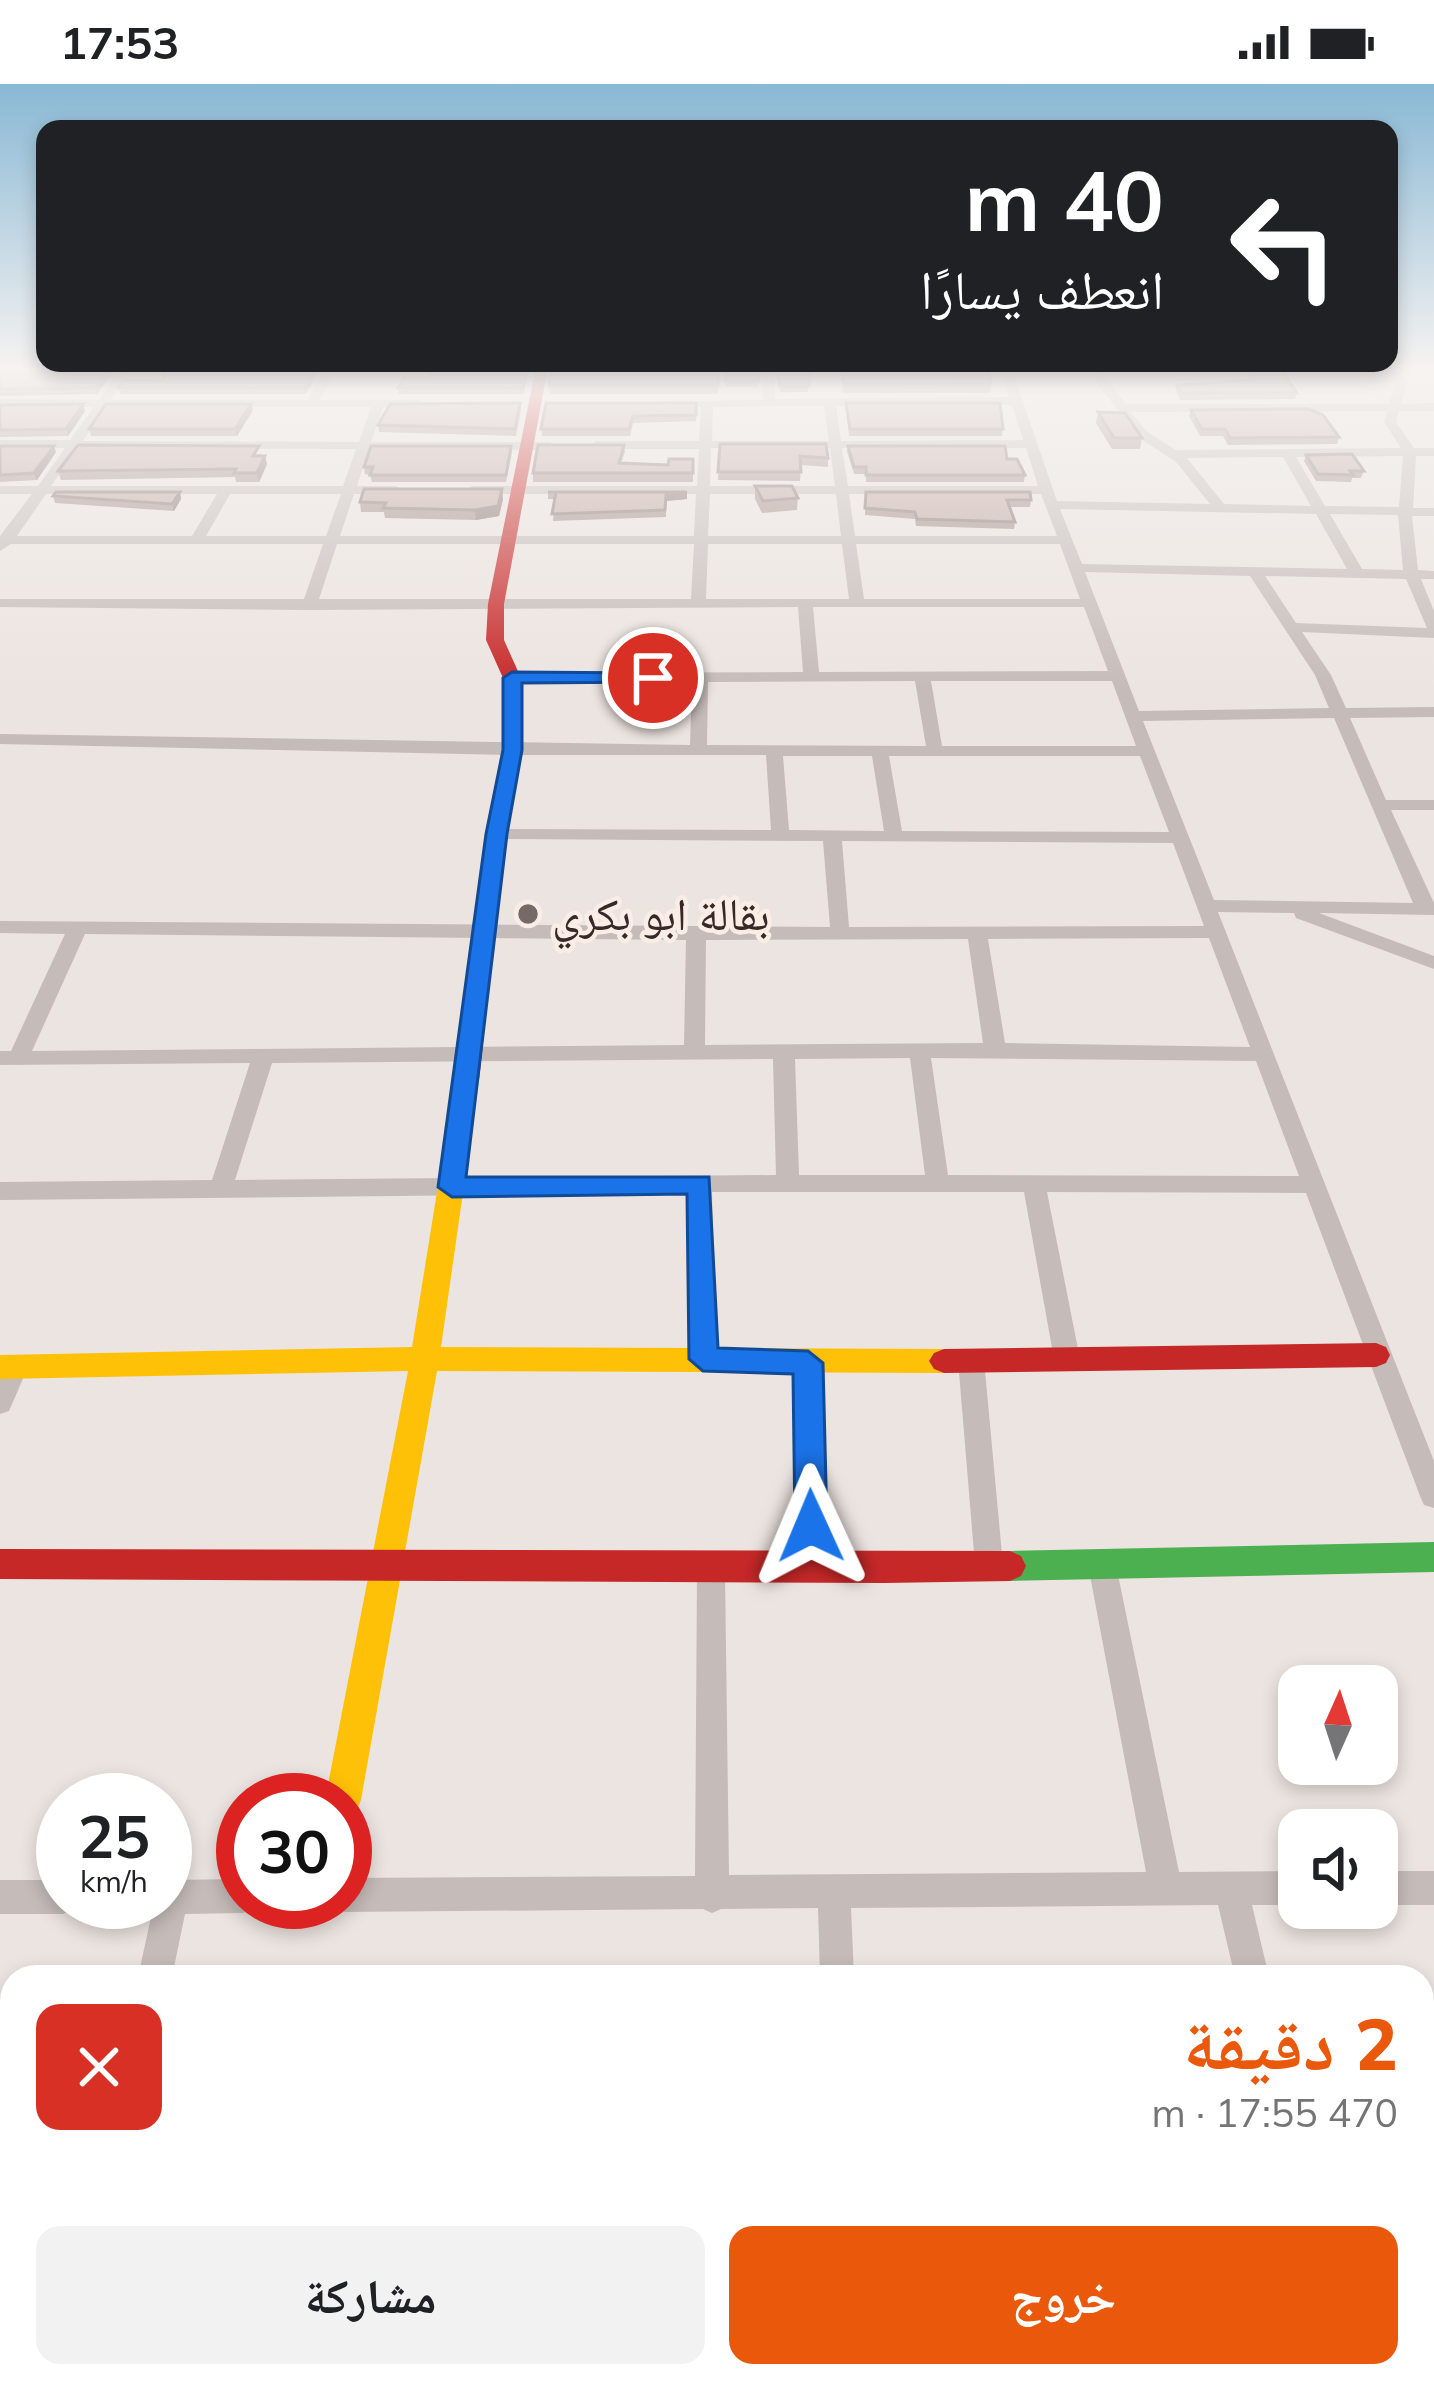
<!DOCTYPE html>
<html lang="ar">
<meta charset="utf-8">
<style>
body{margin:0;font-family:Mulish,"Noto Naskh Arabic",sans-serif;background:#f2f2f2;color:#202124;direction:rtl;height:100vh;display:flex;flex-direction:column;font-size:45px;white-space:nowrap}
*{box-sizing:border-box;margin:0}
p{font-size:39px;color:#757577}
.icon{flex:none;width:66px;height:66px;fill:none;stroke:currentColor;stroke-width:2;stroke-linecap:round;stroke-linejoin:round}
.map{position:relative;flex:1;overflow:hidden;direction:ltr}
.side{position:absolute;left:0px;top:1881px;width:1434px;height:423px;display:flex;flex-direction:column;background:#fff;border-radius:36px 36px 0 0;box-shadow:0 6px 18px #0003;direction:rtl}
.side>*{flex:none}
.banner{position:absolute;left:36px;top:36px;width:1362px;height:252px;border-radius:24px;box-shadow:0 6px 18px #0003;direction:rtl;background:#202124;color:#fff;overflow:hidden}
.needle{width:78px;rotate:3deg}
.tools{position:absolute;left:1278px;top:1581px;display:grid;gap:24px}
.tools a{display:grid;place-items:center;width:120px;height:120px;border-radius:24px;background:#fff;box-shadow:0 6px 18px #0003;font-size:60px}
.speed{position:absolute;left:36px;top:1689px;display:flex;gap:24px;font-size:60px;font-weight:700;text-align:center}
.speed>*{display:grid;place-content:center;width:156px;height:156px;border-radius:50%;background:#fff;box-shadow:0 6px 18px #0003;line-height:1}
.speed small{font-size:30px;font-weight:400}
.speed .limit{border:18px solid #d22;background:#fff;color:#111}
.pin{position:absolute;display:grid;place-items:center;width:102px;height:102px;color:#fff;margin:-51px;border:6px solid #fff;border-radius:50%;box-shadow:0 3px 12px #0007}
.me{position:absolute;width:132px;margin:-66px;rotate:359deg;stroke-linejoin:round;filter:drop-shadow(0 0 9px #0008)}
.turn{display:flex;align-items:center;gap:42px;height:252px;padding:0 36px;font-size:54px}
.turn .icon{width:156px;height:156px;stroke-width:2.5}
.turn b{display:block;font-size:84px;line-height:102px}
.round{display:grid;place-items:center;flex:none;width:126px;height:126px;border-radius:24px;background:#f2f2f2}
.head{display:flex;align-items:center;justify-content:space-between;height:204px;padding:0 36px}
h1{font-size:72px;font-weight:800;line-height:90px;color:#ea580c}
.action{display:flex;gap:24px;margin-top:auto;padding:24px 36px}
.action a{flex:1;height:138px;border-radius:24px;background:#ea580c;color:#fff;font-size:48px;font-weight:800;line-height:138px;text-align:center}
.action a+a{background:#f2f2f2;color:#202124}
.status{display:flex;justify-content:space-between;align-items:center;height:84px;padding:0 60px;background:#fff;direction:ltr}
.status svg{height:33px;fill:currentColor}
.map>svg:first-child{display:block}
</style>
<div class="status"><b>17:53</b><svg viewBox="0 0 49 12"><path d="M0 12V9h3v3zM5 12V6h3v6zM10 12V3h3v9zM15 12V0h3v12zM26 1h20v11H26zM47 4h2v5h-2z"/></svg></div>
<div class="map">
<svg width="1434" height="2303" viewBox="0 0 1434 2303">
<rect width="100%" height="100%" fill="#ece4e0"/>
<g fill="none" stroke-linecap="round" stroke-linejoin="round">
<g fill="#c5bcb9" fill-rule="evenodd">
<path d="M122 283H134L111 316H308L325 283H337L320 316H419L425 320 419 324 383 323 371 358H550L556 362 550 366 369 365 357 402H396L403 406 396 410H354L340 452H694L696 410H472L465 406 472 402H697L699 365H596L590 361 596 357H699L701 323 664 324 660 317 763 316V283H775V315L1009 313 999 283H1011L1057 417 1210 420 1176 378 1138 353 1085 283H1097L1126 320H1389L1396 297 1389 283H1401L1408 297 1401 320 1434 319V327H1399L1396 338 1414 364H1434V372H1416L1413 424H1434V432H1412L1418 486 1434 487V495H1421L1434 527V554L1302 548 1331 591 1346 624 1434 623V633L1350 634 1386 716H1434V726H1391L1434 819V831L1319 829 1434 872V885L1296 834 1294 829 1218 828 1434 1377V1424L1424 1421 1420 1412 1306 1109 1047 1108 1080 1275 1076 1282 1067 1285 1058 1282 1054 1275 1024 1108H712L716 1275 712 1282 703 1285 694 1282 690 1275 688 1109 0 1116V1098L212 1096 250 979 0 981V967H11L65 850 0 849V837L830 843 823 757 496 755 487 750 496 745 771 746 766 671H513L0 660V650L690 661 692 598 512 599 504 594 512 589 803 588 798 523 309 526 0 523V515H304L323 460H11L0 467V452L32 410H0V402H38L65 364H0V356H70L94 323H0V315L99 316ZM1012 321 1023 356 841 357 836 322ZM824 322 829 357H712L713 323ZM106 323H371L359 358 83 357ZM1387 327 1384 338 1401 364 1176 366 1146 347 1131 328ZM78 364 356 365 343 402H51ZM711 364H830L835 402H710ZM842 364H1026L1038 402H848ZM1403 372 1399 423 1325 422 1296 373ZM1283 373 1311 422 1224 420 1187 374ZM46 410H217L192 452H17ZM230 410H341L326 452H206ZM710 410H836L841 452H708ZM849 410H1041L1057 452H855ZM1060 425 1316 430 1347 485 1082 480ZM1330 430 1398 431 1403 486 1362 485ZM337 460H694L691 515H319ZM708 460H842L849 515H706ZM856 460H1060L1080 515H864ZM1085 488 1250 492 1315 591 1329 624 1139 627ZM1265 492 1406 495 1427 544 1296 539ZM813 523H1084L1108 587 819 588ZM915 597 926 662 707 661 708 598ZM931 597H1112L1136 662H942ZM1334 634 1413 819 1214 816 1143 637ZM783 672H872L884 747 789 746ZM889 672H1140L1169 748 902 747ZM842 757 1173 759 1204 842 849 843ZM85 850 686 856 684 961 32 967ZM1209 854 1250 963 1005 959 988 855ZM968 855 983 959 705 961 706 856ZM910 974 925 1091H799L795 975ZM931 974 1256 977 1299 1092 948 1091ZM773 975 776 1091 235 1096 272 979Z"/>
<polygon points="971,1266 980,1269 984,1276 1003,1481 999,1490 989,1494 979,1490 975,1481 958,1276 962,1269"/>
<polygon points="808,1268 817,1272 821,1279 826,1483 822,1492 812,1496 802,1492 798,1483 795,1279 799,1272"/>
<polygon points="15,1272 24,1276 28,1283 9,1327 0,1330 0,1288 6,1276"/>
<polygon points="1102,1468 1112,1472 1116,1481 1179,1788 1299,1787 1299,1821 1252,1821 1269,1893 1235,1893 1218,1821 851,1824 854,1893 820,1893 818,1824 721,1825 712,1829 703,1825 345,1828 333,1823 331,1818 345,1818 345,1794 695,1792 697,1488 701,1479 711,1475 721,1479 725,1488 729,1791 1146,1788 1088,1481 1092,1472"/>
<rect x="1377" y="1787" width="57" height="34"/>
<polygon points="243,1795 243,1818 257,1818 255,1824 243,1829 185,1830 172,1893 138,1893 153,1824 150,1818 165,1818 165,1796"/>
<polygon points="0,1796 63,1796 63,1818 78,1818 75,1825 63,1830 0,1830"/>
<rect x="1422" y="2216" width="12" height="40"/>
<rect x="0" y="2243" width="12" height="40"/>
<polygon points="231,2292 271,2292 269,2303 229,2303"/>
<rect x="628" y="2292" width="40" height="11"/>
<polygon points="1020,2292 1060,2292 1061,2303 1021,2303"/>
</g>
<polygon fill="#4caf50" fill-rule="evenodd" points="1434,1458 1434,1488 1010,1497 999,1492 994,1482 999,1472 1010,1467"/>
<polygon fill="#ffc107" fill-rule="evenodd" points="467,988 479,996 441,1263 944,1265 954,1269 959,1277 954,1285 944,1289 437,1287 361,1716 356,1729 345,1733 345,1716 325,1716 408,1287 0,1295 0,1271 412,1263 455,996"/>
<g fill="#c62828" fill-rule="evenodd">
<polygon points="536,283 548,283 504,520 504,556 521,594 523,666 506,750 479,996 467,1004 455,996 486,750 503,666 503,594 486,556 488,520"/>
<polygon points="1376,1259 1386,1263 1390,1271 1386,1279 1376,1283 944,1289 934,1285 929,1277 934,1269 944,1265"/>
<polygon points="0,1465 1010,1467 1021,1472 1026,1482 1021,1492 1010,1497 884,1499 0,1495"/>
</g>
</g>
<g fill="#a58e8a">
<polygon points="0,283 115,283 115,285 97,310 0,312"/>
<polygon points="528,283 524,310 399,310 398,304 428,294"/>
<polygon points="719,283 718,310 550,310 549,301"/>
<polygon points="726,283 760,283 758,303 725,303"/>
<polygon points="776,283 809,283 808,308 780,308"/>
<polygon points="841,283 987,283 991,299 990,309 843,309"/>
<polygon points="1245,283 1280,283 1297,309 1295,315 1180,316 1176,307 1177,301 1249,296 1244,288"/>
<polygon points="301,286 314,286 315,293 306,310 120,310 118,304 162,297"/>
<polygon points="520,319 521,326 516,352 379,348 378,341"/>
<polygon points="696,319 696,337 633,339 630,352 542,352 541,345"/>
<polygon points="846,319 1003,345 1002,352 849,352"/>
<polygon points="83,320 85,327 68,352 0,353 0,321"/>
<polygon points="251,320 253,326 237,352 91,352 89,345"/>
<polygon points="1191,326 1339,353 1337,360 1228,361 1223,352 1200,352 1189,332"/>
<polygon points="1098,328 1142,354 1140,365 1112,365 1096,339"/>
<polygon points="720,360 828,374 828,383 801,381 800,397 718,396"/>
<polygon points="624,361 625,368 621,379 668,381 693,375 693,398 533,398 533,389"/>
<polygon points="0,362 56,368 37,396 0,398"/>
<polygon points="511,362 512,368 506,398 372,398 370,391 365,390 364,383"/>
<polygon points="848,362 1007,375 1025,391 1024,398 866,398 866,390 854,390 847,368"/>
<polygon points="261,370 260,372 267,380 259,398 236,398 235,393 61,396 58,387"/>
<polygon points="1306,371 1364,387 1361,394 1352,394 1351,398 1316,397 1304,377"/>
<polygon points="755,402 798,414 797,426 762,429 755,415"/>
<polygon points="180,408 181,415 174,427 55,419 53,412"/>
<polygon points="548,408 687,415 666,417 666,433 553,437 555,415 548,415"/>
<polygon points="866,408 1031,416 1030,423 1010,423 1015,438 1014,445 916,442 915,435 865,431"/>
<polygon points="503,415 499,432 476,436 385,434 384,428 361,428 360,418"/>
</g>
<g fill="#867471">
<polygon points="110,283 115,285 97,310 95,304"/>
<polygon points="314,286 315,293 306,310 305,304"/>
<polygon points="83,320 85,327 68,352 66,345"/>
<polygon points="251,320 253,326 237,352 235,345"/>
<polygon points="54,362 56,368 37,396 34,389"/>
<polygon points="265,372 267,380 259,398 257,389"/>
<polygon points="502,405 503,415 499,432 476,436 475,426"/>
<polygon points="180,408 181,415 174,427 172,420"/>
<polygon points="687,408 687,415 666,417 666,410"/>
</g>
<g fill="#c0a5a1" stroke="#867471" stroke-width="3">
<polygon points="0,283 110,283 95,304 0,305"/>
<polygon points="167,283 300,283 298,286 314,286 305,304 118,304 123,296 162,297"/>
<polygon points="433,283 527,283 523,304 398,304 404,294 428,294"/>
<polygon points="552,283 719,283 718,301 549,301"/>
<polygon points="726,283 759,283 759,297 725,297"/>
<polygon points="777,283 809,283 809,302 780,302"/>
<polygon points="841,283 987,283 991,299 844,300"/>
<polygon points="1247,283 1280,283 1297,309 1182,309 1177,301 1254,296"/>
<polygon points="520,319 515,345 378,341 390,320"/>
<polygon points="546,319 696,319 696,331 633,332 629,345 541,345"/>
<polygon points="846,319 1000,319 1003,345 850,345"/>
<polygon points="83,320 66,345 0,346 0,321"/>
<polygon points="106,320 251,320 235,345 89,345"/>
<polygon points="1308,325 1323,331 1339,353 1230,354 1225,345 1202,345 1191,326"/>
<polygon points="1098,328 1125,329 1142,354 1114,354"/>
<polygon points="720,360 826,360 828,374 800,372 801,388 718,388"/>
<polygon points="78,361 259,362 253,372 265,372 257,389 234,389 236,385 58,387"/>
<polygon points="538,361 624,361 619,379 668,381 669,375 693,375 693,389 533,389"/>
<polygon points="0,362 54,362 34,389 0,391"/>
<polygon points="371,362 511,362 506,391 370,391 373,383 364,383"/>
<polygon points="848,362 1005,362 1007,375 1017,375 1025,391 866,391 866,383 854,383"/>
<polygon points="1352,370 1364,387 1350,387 1353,391 1318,390 1306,371"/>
<polygon points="755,402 792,402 798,414 763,417"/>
<polygon points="364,405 502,405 498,422 475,426 383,424 386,419 360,418"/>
<polygon points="56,408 180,408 172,420 53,412"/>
<polygon points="548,408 687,408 666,410 665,426 552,430 556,408"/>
<polygon points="866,408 1030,408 1031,416 1007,416 1015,438 917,435 915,428 865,424"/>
</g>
<linearGradient id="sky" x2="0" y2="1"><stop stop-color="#89b8d5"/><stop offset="0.47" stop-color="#f6f3f1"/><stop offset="1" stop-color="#f6f3f1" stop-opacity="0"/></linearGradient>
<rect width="1434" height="606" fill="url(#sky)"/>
<polygon fill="#1a73e8" stroke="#114b97" stroke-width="3" points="653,589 659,590 659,598 522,599 522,666 507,750 466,1093 709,1093 718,1264 808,1267 823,1279 827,1442 822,1452 811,1457 800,1452 795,1442 793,1290 703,1287 689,1275 687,1110 452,1113 438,1103 486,750 503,666 503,594 512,588"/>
<circle fill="#766a68" stroke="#faede6" stroke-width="4.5" cx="528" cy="830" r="12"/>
<g text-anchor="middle" stroke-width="9" stroke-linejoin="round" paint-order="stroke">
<g font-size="45" fill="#362927" stroke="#faede6" text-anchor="start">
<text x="552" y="846">بقالة ابو بكري</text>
</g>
</g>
</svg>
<div class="tools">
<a><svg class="needle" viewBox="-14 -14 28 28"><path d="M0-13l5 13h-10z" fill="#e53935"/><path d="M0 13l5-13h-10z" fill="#757577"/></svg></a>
<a><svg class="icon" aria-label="sound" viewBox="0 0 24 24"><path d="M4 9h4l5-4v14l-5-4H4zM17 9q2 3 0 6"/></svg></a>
</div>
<div class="speed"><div>25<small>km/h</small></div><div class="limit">30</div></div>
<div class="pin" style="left:653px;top:594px;background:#d93025"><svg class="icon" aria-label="arrive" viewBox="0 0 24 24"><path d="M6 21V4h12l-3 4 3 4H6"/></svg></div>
<svg class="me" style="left:811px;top:1442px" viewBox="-20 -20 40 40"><path d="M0-17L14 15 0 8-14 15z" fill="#1a73e8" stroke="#fff" stroke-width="4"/></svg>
<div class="banner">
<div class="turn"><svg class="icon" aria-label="left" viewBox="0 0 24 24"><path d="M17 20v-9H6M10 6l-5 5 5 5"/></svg><div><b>40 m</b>انعطف يسارًا</div></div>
</div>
<section class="side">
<div class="head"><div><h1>2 دقيقة</h1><p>470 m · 17:55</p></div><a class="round" style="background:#d93025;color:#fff"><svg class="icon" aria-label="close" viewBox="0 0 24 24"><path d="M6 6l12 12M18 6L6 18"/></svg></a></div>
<div class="action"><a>خروج</a><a>مشاركة</a></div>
</section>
</div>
